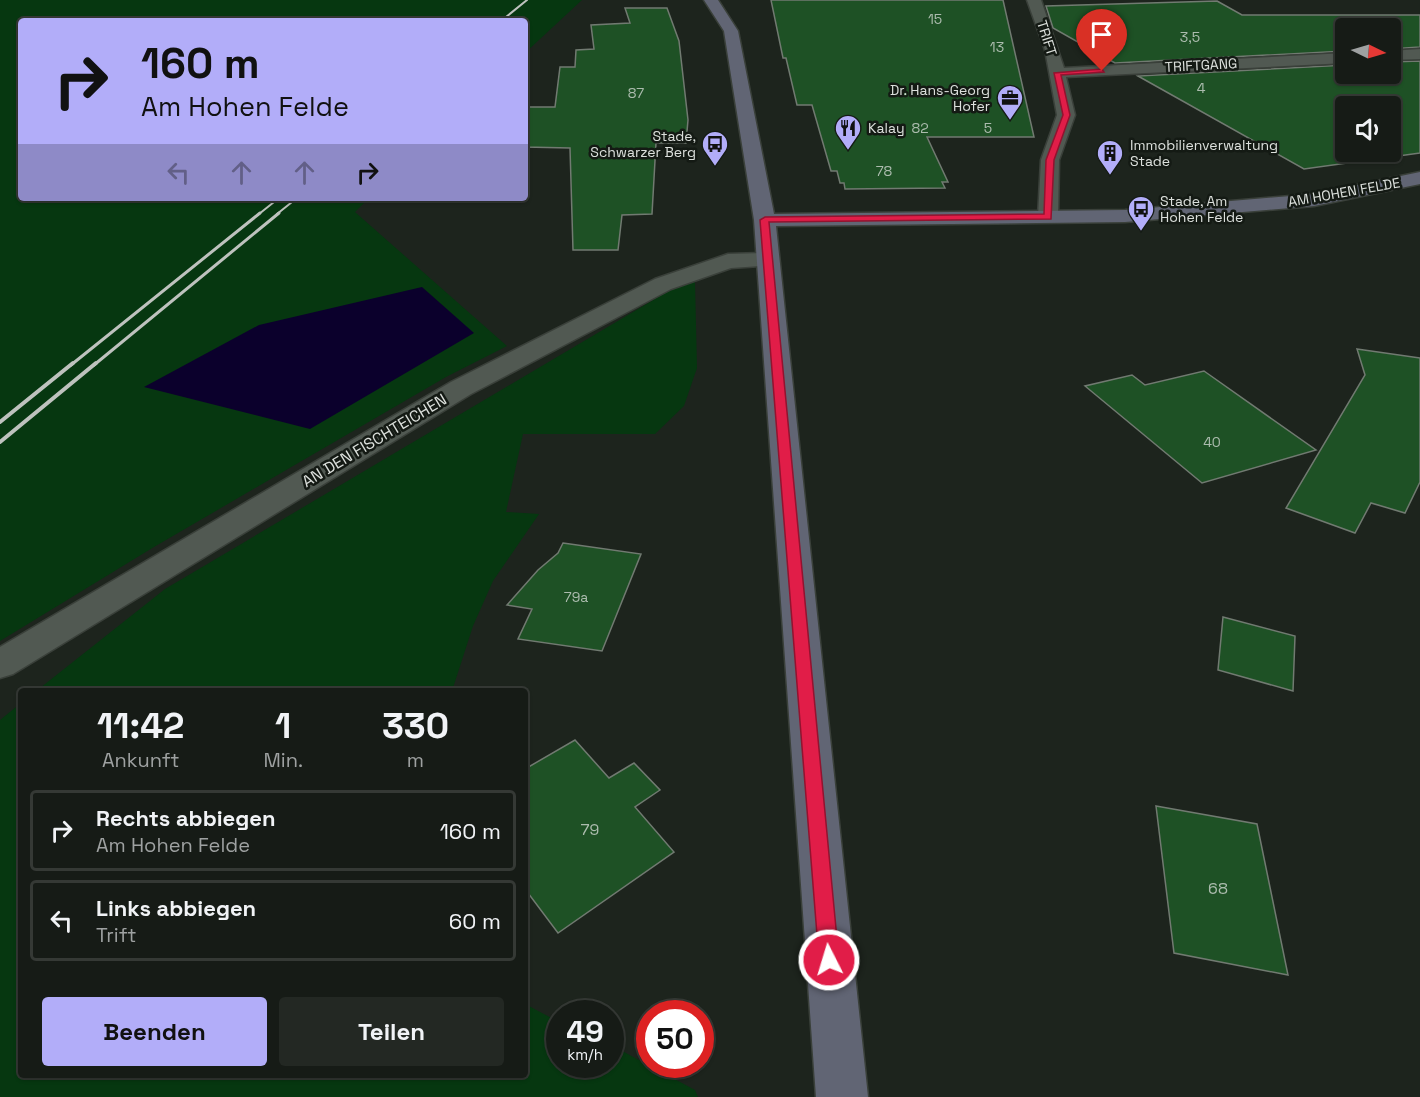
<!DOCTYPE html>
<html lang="de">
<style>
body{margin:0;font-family:"Space Grotesk",sans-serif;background:#232823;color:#f1f3f6;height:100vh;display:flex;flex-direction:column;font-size:22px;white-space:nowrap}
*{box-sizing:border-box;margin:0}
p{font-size:20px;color:#9ea1a1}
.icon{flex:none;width:33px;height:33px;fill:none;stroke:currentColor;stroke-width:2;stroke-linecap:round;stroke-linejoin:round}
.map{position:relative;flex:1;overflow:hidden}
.panel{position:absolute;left:18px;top:688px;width:510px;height:390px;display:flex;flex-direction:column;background:#161b16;border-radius:6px;box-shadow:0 2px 4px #0004,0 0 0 2px #353935}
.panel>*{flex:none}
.guide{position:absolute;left:18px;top:18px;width:510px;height:183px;border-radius:6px;box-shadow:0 2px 4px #0004,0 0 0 2px #353935;background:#b2adf9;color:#111;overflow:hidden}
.needle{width:39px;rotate:95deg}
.buttons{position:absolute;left:1335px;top:18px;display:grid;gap:12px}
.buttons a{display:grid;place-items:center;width:66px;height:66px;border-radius:6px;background:#161b16;box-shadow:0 2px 4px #0004,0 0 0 2px #353935;font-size:30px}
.speed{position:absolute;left:546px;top:1000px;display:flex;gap:12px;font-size:30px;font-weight:700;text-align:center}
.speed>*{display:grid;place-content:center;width:78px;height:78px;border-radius:50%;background:#161b16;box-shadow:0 2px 4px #0004,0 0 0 2px #353935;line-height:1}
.speed small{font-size:15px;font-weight:400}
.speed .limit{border:9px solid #d22;background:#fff;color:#111}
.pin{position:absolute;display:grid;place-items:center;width:51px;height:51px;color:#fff;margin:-62px -26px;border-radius:50% 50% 50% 0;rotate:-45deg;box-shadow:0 0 6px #0007}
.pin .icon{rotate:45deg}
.me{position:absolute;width:66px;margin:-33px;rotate:355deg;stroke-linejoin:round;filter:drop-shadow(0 0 4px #0008)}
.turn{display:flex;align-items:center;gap:21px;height:126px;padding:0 24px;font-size:27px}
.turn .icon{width:78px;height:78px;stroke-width:2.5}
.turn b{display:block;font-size:42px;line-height:51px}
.lanes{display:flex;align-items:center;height:57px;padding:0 24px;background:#0003;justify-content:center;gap:30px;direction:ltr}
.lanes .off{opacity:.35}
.eta{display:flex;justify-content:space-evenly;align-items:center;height:102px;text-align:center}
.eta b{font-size:36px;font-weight:600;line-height:42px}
.action{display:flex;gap:12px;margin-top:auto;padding:12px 24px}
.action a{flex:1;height:69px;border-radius:6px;background:#b2adf9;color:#111;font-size:24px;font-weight:600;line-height:69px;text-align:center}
.action a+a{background:#232823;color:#f1f3f6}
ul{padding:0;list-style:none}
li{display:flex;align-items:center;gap:18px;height:81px;margin:0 12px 9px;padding:0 12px;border:3px solid #353935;border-radius:6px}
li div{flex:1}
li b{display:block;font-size:22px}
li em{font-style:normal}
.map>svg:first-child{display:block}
</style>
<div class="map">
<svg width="1420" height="1097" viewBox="0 0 1420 1097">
<rect width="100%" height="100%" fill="#1d241d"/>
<g fill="#063710">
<polygon points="0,0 582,0 525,53 525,21 21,21 21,198 369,198 355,212 507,346 446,377 154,547 0,641"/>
<polygon points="695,282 697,368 684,406 655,434 523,434 506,512 539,514 493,581 473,626 452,691 35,692 165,589 682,283"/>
<polygon points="21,703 21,1076 525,1076 525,1004 559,1022 560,1065 610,1065 611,1045 695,1090 698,1097 0,1097 0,720"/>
</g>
<polygon fill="#0b002c" points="422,287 474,333 310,429 144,387 259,325"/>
<g fill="#1e5125" stroke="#717a71" stroke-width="1.5" fill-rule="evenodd">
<polygon points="771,0 1003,0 1034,137 927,137 948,182 942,182 945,188 845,189 844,183 840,183 837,171 831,171 812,105 797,105 786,58 783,58"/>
<polygon points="1217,1 1242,15 1420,15 1420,47 1390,49 1390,28 1346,28 1346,51 1115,63 1053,28 1046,6"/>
<polygon points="625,8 667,8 679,41 688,120 686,143 656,143 652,214 622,215 618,250 573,250 570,148 525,147 525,107 555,107 560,67 575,67 576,50 594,49 591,25 630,23"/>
<path d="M1420 61V153L1304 169 1138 76 1346 65V74H1390V62ZM1346 106H1390V152H1346Z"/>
<polygon points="1357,349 1420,358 1420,482 1405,513 1371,503 1355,533 1286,508 1365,375"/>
<polygon points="1204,371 1316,450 1202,483 1085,386 1132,375 1145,385"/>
<polygon points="563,543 641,554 602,651 518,639 532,609 507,605 538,570 558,553"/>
<polygon points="1223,617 1295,636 1293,691 1218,670"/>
<polygon points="575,740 609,778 634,763 660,790 635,807 674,852 558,933 525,889 525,769"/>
<polygon points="1156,806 1257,824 1288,975 1174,953"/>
</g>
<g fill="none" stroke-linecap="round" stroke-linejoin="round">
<g stroke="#3a403a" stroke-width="3">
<g id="street">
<polygon points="1027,0 1041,0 1064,68 1346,53 1346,63 1066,77 1075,115 1059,160 1058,217 1055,221 1041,221 1038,217 1041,160 1057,115 1045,50"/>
<polygon points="1420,49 1420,59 1390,60 1390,51"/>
<polygon points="767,253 775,255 778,260 775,265 731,268 671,289 471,394 13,674 0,678 0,647 451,382 655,279 728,254"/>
</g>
</g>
<g stroke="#3a403a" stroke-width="3">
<polygon id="secondary" points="704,0 718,0 738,31 774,214 1125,210 1314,194 1420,172 1420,184 1314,206 1125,222 776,226 868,1097 816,1097 754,220 724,31"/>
</g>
<use href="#street" fill="#515952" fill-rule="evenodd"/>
<use href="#secondary" fill="#616574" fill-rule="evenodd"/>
<g stroke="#bec2be" stroke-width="2">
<polyline points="501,21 527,0"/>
<polyline points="259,214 279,198"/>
<polyline points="277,214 297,198"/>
</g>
<g stroke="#bec2be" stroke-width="3">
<polyline points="71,365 260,213"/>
<polyline points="94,365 279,213"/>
</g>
<g stroke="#bec2be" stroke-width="4">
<polyline points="0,422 73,363"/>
<polyline points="0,442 96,363"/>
</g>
</g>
<polygon fill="#e11d48" stroke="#92132f" stroke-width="1.5" points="1102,69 1104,72 1061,75 1070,115 1054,160 1051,219 769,222 839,960 836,966 829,969 822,966 819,960 760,220 765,217 1044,214 1046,160 1063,115 1054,73"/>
<defs>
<g id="office-pin" transform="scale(1.35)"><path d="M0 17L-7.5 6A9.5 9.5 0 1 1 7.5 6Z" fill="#b2adf9" stroke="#141a14"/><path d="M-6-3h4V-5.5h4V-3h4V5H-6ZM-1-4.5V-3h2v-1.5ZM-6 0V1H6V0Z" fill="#111"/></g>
<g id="restaurant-pin" transform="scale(1.35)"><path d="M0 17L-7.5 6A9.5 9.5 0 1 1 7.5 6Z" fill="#b2adf9" stroke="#141a14"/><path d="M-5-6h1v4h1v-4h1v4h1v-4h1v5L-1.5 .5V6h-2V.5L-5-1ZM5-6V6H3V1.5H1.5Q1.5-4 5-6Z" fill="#111"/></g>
<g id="bus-pin" transform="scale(1.35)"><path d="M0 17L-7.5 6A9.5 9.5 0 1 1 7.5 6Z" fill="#b2adf9" stroke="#141a14"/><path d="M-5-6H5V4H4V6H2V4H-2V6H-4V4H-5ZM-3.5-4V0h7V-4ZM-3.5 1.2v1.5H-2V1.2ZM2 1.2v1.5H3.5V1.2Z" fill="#111"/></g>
<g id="building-pin" transform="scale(1.35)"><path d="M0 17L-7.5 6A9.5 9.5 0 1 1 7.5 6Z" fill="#b2adf9" stroke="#141a14"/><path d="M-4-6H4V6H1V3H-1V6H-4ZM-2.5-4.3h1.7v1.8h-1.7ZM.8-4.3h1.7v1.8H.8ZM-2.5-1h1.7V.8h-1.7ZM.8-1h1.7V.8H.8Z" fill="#111"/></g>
</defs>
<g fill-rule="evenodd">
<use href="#office-pin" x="1010" y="98"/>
<use href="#restaurant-pin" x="848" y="128"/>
<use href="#bus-pin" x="715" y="144"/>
<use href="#building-pin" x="1110" y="153"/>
<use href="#bus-pin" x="1141" y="209"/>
</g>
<g text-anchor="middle" stroke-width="5" stroke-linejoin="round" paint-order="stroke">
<g font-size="14" fill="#acbcae">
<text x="935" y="24">15</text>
<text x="1190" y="42">3,5</text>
<text x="997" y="52">13</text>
<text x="1201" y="93">4</text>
<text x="636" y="98">87</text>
<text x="920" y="133">82</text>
<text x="988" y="133">5</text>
<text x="884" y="176">78</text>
<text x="1212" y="447">40</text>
<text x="576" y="602">79a</text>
</g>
<g font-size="14" fill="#dce0dc" stroke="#141a14">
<text transform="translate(1047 38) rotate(72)" y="5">TRIFT</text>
<text transform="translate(1201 65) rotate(-3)" y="5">TRIFTGANG</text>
<text transform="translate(1344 192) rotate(-10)" y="5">AM HOHEN FELDE</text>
</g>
<g font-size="14" fill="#dce0dc" stroke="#141a14" text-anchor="start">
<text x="990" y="95" text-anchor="end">Dr. Hans-Georg<tspan x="990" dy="16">Hofer</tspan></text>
<text x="868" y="133">Kalay</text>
<text x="696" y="141" text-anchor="end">Stade,<tspan x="696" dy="16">Schwarzer Berg</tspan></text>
<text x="1130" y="150">Immobilienverwaltung<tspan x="1130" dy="16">Stade</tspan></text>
<text x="1160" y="206">Stade, Am<tspan x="1160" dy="16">Hohen Felde</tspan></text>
</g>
<g font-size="16" fill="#dce0dc" stroke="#141a14">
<text transform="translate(374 440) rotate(-31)" y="6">AN DEN FISCHTEICHEN</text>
</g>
<g font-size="16" fill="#acbcae">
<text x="590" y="835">79</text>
<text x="1218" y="894">68</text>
</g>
</g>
</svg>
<div class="buttons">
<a><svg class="needle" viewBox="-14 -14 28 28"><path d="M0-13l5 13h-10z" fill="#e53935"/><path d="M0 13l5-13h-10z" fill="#9ea1a1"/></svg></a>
<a><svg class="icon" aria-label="sound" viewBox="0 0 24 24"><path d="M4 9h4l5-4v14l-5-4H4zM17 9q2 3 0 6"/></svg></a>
</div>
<div class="speed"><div>49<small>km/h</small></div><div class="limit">50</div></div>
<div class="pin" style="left:1102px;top:71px;background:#d93025"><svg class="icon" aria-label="arrive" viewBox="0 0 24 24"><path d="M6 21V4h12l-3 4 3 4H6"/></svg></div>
<svg class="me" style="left:829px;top:960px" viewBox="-20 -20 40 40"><circle r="17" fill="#e11d48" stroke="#fff" stroke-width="3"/><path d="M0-11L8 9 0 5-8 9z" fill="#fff"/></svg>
<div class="guide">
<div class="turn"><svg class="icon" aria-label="right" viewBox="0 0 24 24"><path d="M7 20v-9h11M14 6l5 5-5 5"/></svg><div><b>160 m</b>Am Hohen Felde</div></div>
<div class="lanes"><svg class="icon off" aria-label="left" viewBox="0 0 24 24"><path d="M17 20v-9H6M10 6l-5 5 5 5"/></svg><svg class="icon off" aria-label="ahead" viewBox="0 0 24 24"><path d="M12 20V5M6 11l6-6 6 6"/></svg><svg class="icon off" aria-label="ahead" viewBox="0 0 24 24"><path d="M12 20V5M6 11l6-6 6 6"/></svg><svg class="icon" aria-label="right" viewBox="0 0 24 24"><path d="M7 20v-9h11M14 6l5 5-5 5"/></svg></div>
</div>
<section class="panel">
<div class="eta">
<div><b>11:42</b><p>Ankunft</p></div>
<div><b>1</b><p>Min.</p></div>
<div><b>330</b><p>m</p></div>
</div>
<ul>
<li><svg class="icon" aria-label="right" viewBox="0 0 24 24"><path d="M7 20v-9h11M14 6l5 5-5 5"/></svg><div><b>Rechts abbiegen</b><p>Am Hohen Felde</p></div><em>160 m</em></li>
<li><svg class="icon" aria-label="left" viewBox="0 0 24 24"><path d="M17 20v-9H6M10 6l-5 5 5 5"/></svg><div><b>Links abbiegen</b><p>Trift</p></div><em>60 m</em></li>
</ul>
<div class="action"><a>Beenden</a><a>Teilen</a></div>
</section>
</div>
